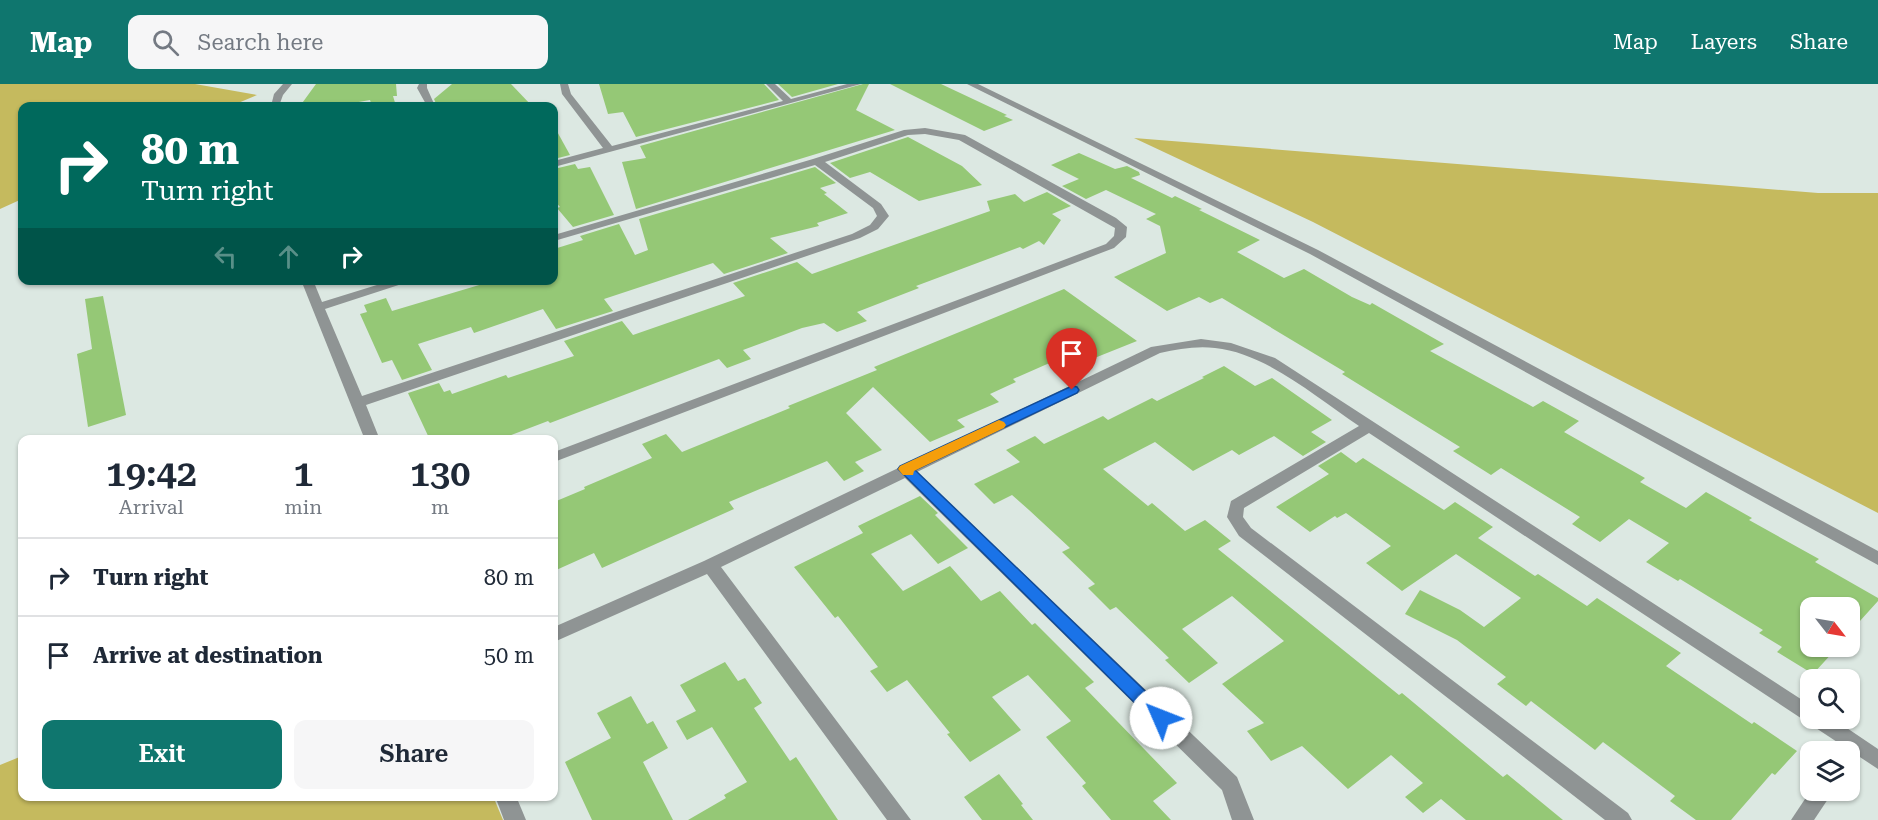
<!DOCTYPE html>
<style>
body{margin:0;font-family:"Roboto Serif",serif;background:#f6f6f7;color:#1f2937;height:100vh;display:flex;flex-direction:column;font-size:22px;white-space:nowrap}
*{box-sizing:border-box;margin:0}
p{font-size:20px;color:#747a83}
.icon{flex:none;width:33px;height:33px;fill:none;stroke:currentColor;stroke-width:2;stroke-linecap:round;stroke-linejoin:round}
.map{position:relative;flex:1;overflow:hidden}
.drawer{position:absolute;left:18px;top:351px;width:540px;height:366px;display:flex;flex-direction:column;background:#fff;border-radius:12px;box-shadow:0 2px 4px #0004}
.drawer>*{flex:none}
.guide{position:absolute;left:18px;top:18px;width:540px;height:183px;border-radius:12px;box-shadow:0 2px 4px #0004;background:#00695c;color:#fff;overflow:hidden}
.needle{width:39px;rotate:121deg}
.fabs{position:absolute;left:1800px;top:513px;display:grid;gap:12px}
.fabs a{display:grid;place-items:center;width:60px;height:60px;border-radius:12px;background:#fff;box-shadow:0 2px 4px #0004;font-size:30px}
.pin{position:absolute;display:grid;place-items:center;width:51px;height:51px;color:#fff;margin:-62px -26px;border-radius:50% 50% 50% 0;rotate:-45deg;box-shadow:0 0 6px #0007}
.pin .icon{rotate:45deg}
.me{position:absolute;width:66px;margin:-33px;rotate:314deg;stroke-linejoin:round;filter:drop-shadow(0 0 4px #0008)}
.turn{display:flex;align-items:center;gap:21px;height:126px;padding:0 24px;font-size:27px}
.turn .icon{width:78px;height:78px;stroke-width:2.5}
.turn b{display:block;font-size:42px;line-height:51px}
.lanes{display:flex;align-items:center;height:57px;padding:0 24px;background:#0003;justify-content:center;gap:30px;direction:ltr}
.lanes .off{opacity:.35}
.eta{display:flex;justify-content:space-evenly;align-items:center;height:102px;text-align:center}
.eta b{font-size:36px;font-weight:600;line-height:42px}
.button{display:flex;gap:12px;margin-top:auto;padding:12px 24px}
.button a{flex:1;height:69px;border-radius:12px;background:#0f766e;color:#fff;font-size:24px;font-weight:600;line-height:69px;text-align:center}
.button a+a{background:#f6f6f7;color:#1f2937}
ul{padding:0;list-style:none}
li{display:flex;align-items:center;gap:18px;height:78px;padding:0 24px;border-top:2px solid #e0e1e3}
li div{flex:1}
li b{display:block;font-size:22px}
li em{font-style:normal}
header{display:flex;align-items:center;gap:36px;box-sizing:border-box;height:84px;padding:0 30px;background:#0f766e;color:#fff}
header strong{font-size:28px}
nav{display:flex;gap:33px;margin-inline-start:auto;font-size:21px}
.search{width:420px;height:54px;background:#f6f6f7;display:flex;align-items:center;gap:15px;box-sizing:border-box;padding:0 21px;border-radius:12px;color:#747a83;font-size:22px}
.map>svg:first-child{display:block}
</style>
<header>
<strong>Map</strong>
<div class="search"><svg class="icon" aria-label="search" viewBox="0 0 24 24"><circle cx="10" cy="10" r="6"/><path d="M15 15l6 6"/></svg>Search here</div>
<nav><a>Map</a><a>Layers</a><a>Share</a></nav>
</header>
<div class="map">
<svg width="1878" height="736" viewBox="0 0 1878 736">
<rect width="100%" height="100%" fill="#dce8e2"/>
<g fill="#c5ba5e">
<polygon points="0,0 195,0 257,11 231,22 22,22 22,115 0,125"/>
<polygon points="1134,54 1818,109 1878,109 1878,429 1313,138"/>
<polygon points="22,672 22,712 493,712 503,736 0,736 0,681"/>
</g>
<g fill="#95c876">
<polygon points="316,0 396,0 397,12 393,12 396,22 372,22 370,16 336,22 300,22"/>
<polygon points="452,0 511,0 532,22 437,22 434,15"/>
<polygon points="599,0 764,0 779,16 636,53 623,28 608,30"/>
<polygon points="778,0 838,0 792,13"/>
<polygon points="863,0 869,0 856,26 895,46 636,125 622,78 646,74 640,62"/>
<polygon points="890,0 941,0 1007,31 1004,32 1013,36 984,47"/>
<polygon points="554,42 570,71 554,75"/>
<polygon points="908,53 962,82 982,101 919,117 870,88 850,94 830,79"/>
<polygon points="1079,69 1115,85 1127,82 1139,88 1140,91 1131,94 1172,114 1175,112 1202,125 1199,126 1260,156 1237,168 1284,194 1304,185 1352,213 1370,221 1372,219 1444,260 1430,267 1533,323 1543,317 1579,337 1564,348 1645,394 1640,398 1686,424 1706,408 1752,434 1749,436 1819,475 1815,478 1878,514 1878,517 1850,548 1850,524 1810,524 1810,562 1835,562 1833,565 1835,566 1813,590 1777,568 1782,563 1759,549 1763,546 1680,495 1678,497 1646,478 1669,459 1629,435 1600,458 1572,440 1580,433 1501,384 1491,391 1453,367 1460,363 1342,290 1345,288 1222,214 1210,219 1199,213 1167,227 1114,193 1166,169 1160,142 1146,135 1156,130 1106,106 1086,115 1062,102 1079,95 1051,81"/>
<polygon points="575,80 578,85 590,83 614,131 573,143 557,124 560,123 554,116 554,85"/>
<polygon points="815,83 836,99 820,104 827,109 824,110 848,129 817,139 819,142 770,154 788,169 724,190 713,179 604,215 613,227 556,245 543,225 474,249 471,243 418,260 432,286 402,296 392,276 382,279 360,230 367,228 364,221 386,214 392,227 496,196 554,196 554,165 583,156 580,152 619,140 635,171 648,166 639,135"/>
<polygon points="1047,108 1071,122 1052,130 1061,136 1044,161 1039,157 1023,165 1020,163 916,202 919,204 857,228 867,237 837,248 824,239 802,244 743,266 751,275 727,284 719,275 550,339 548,337 498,356 430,356 408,309 439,299 444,308 450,306 452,310 506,291 508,294 574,272 564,257 622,237 633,251 745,212 733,199 797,178 812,190 990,127 987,117 1015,110 1024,118"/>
<polygon points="1064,205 1137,257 1082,279 1070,270 1013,295 1016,298 990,310 999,318 957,336 965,343 930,358 873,303 846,329 882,366 855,378 864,387 844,397 827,377 729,418 734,425 602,484 594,469 554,487 554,418 585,405 584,403 652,374 642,360 666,350 682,368 790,324 788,322 877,286 874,283"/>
<polygon points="103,212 126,331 88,343 77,270 92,265 85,215"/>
<polygon points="1224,282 1255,302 1272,294 1332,336 1311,348 1326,358 1303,372 1274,352 1239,371 1232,366 1193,387 1155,358 1103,385 1148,422 1152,419 1185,447 1205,436 1231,457 1218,465 1399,611 1402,609 1503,693 1507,690 1563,736 1466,736 1441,715 1423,729 1405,713 1423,699 1391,671 1348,705 1302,662 1271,677 1247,647 1264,639 1222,600 1284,557 1232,512 1182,545 1218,579 1189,599 1165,576 1169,574 1116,523 1110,526 1088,504 1095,500 1062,468 1070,464 1029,426 1012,411 994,420 974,400 1020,378 1006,366 1035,352 1044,360 1103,332 1108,336 1152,314 1157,317 1204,294 1202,293"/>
<polygon points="1341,368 1356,379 1363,374 1444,426 1455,418 1493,443 1478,454 1535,492 1538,490 1587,522 1597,514 1681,569 1666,582 1752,640 1754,638 1797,667 1775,691 1772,689 1731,736 1696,736 1670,717 1675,712 1603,658 1595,666 1531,617 1526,622 1497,600 1506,593 1457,556 1405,530 1420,506 1460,526 1484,543 1521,514 1456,470 1402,507 1366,479 1391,462 1346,429 1337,434 1335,432 1310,448 1276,423 1329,390 1318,382"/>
<polygon points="920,412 938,429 935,431 968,464 938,480 911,450 871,470 903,507 950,482 981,517 1000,507 1032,541 1035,539 1094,598 1085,604 1177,699 1153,717 1171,736 1111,736 1082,702 1086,699 1046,653 1071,637 1028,591 992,613 1021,646 970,678 947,650 950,649 907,596 887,608 870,587 878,583 838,532 835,534 794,483 863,449 858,442"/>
<polygon points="725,578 738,597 745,594 762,619 754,624 790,677 796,673 838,736 688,736 726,714 724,711 747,698 712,643 687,656 676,637 696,627 680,601"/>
<polygon points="631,612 647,640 653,637 668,664 643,678 673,736 592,736 565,678 611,654 597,629"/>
<polygon points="999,690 1023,720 1021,721 1033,736 982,736 964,713"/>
</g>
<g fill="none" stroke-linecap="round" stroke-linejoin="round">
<g fill="#8f9494" fill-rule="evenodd">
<polygon points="283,0 292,0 283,11 279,22 271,22 274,10"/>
<polygon points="419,0 427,0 427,4 435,22 427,22 417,4"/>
<polygon points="560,0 568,0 571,10 612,62 783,17 766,0 775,0 791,15 847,0 861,0 554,83 554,77 603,64 562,10"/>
<polygon points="967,0 978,0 1318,166 1878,467 1878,481 1310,170"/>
<polygon points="925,44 965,51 1116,134 1127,143 1126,153 1114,164 554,378 554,368 1106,160 1114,152 1115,144 959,56 925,50 908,51 825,78 881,120 889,132 878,145 860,154 366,321 380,356 365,356 301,196 313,196 322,218 393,196 414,196 325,225 362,312 852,150 870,141 877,132 873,124 815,81 554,157 554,151 813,75 904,46"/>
<path d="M1201 255 1231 259 1275 274 1810 621V634H1832L1878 665V685L1369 349 1244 424 1243 433 1251 444 1628 729 1632 736H1605L1239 452 1227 433 1231 417 1359 342C1317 314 1266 269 1215 264 1196 262 1178 265 1160 269L917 388 1237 693 1254 736H1232L1222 706 905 394 721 483 911 736H887L707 490 554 558V543L704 477 1151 263Z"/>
<polygon points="1811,706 1834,706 1814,736 1791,736"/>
<polygon points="495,712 516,712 526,736 504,736"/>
</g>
</g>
<polygon fill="#1a73e8" stroke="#114b97" stroke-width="1.5" points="1072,302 1077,303 1079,306 1077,309 915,386 1168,629 1170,634 1168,639 1161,642 1155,639 898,385 900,382"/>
<polygon fill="#f59e0b" points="999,336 1004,338 1006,341 1004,344 914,387 913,391 903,391 898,385 900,382"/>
</svg>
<div class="fabs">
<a><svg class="needle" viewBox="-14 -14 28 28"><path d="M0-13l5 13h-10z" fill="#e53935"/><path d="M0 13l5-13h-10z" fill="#747a83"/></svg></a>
<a><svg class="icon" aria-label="search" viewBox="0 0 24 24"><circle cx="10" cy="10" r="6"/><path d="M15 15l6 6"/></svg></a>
<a><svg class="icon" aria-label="layers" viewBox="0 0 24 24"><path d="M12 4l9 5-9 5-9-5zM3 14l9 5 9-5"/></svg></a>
</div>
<div class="pin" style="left:1072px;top:306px;background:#d93025"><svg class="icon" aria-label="arrive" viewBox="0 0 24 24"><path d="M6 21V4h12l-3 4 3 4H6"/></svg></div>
<svg class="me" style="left:1161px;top:634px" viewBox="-20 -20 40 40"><circle r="19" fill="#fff"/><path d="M0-13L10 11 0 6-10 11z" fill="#1a73e8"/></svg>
<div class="guide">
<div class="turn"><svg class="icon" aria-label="right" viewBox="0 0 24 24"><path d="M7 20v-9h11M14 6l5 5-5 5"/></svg><div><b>80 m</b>Turn right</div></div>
<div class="lanes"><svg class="icon off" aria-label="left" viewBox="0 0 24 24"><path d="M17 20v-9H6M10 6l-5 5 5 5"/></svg><svg class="icon off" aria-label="ahead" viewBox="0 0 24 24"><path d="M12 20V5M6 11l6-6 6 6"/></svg><svg class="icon" aria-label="right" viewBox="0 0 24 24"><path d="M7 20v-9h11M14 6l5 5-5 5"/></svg></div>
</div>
<section class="drawer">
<div class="eta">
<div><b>19:42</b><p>Arrival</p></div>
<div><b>1</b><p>min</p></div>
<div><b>130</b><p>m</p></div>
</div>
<ul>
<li><svg class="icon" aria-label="right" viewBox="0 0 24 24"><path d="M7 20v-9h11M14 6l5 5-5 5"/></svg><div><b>Turn right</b></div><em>80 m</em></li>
<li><svg class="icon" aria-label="arrive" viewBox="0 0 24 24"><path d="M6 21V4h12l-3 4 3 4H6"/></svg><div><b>Arrive at destination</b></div><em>50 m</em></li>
</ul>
<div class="button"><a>Exit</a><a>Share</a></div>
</section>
</div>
